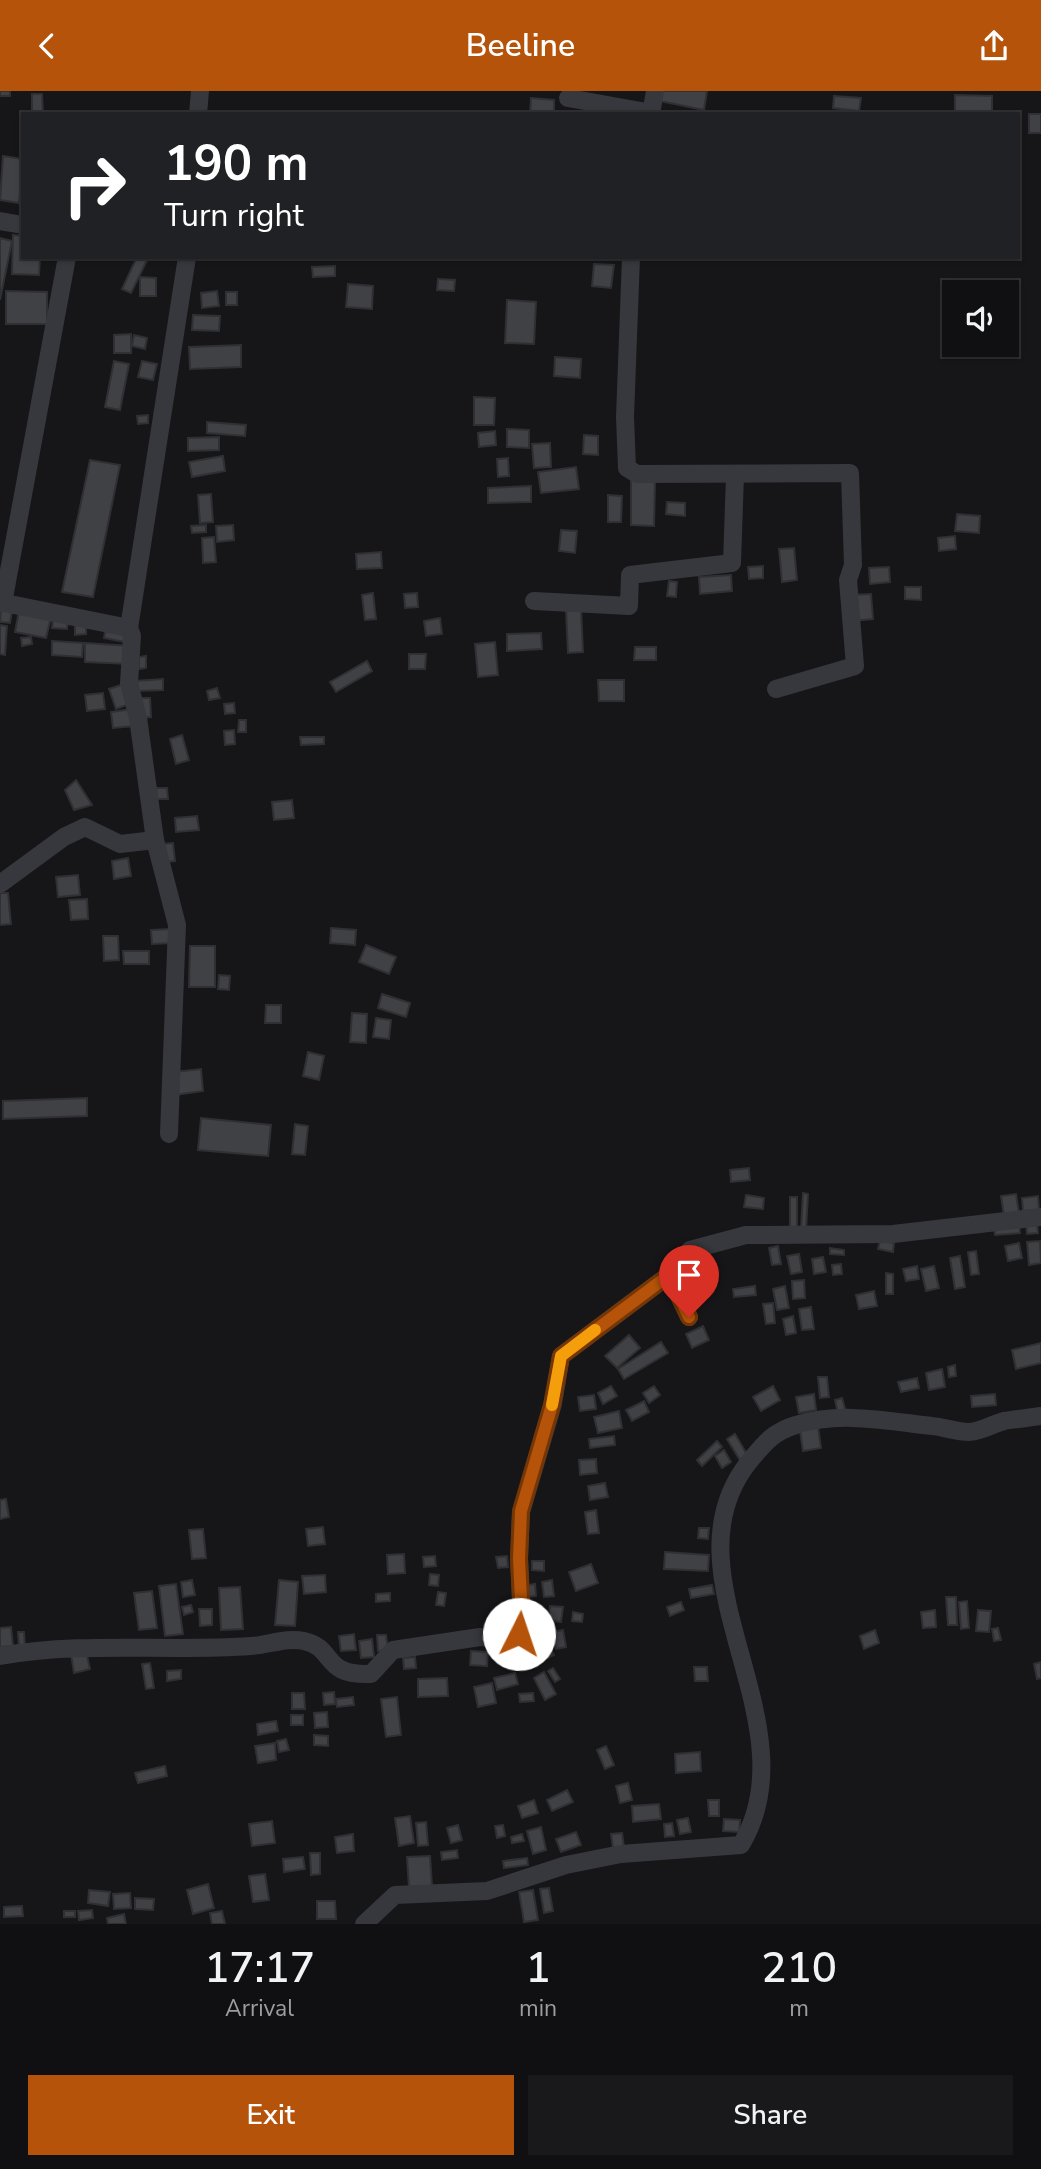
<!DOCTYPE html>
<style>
body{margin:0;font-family:"Nunito Sans",sans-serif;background:#19191b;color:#f1f3f6;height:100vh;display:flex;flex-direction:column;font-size:26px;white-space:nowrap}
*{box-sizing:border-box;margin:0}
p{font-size:23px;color:#9c9d9f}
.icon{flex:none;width:38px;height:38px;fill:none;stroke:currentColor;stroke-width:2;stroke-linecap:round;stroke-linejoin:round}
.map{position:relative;height:1833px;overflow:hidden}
.panel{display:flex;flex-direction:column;background:#101012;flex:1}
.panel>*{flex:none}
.top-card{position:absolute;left:21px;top:21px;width:999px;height:147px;border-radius:0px;box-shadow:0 2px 5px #0004,0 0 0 2px #303032;background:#202124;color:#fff;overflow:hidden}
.fabs{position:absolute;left:942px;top:189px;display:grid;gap:14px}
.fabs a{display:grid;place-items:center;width:77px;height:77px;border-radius:0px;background:#101012;box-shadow:0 2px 5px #0004,0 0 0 2px #303032;font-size:35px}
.pin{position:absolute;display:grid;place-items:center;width:60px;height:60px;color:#fff;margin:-72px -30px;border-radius:50% 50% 50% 0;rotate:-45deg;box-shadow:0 0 7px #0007}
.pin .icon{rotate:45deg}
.me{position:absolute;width:77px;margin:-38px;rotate:4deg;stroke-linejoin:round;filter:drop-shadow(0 0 5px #0008)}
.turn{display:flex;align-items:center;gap:24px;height:147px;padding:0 28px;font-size:32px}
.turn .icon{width:91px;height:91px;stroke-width:2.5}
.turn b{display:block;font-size:49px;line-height:60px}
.eta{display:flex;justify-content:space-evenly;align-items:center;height:119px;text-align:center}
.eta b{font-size:42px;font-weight:600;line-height:49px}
.cta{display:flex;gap:14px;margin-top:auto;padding:14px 28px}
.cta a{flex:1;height:80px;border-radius:0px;background:#b45309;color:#fff;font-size:28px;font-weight:600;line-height:80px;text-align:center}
.cta a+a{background:#19191b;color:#f1f3f6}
header{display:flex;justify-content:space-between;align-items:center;height:91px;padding:0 28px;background:#b45309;color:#fff;font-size:32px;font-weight:600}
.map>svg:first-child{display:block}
</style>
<header><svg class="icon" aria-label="back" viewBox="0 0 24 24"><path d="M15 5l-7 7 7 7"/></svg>Beeline<svg class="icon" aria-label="share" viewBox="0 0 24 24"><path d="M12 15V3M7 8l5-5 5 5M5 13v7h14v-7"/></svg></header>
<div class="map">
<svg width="1041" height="1833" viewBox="0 0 1041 1833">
<rect width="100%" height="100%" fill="#161618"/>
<g fill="#404145" stroke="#303034" stroke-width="2">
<rect x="0" y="0" width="10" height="5"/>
<polygon points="662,0 707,0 704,19 660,10"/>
<polygon points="32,3 42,3 43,23 32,23"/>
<polygon points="955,4 992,5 992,23 955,23"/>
<polygon points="834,5 861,7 859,20 833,17"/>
<polygon points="531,7 554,9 554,23 530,23"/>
<rect x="1029" y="23" width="12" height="19"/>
<polygon points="3,65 23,68 19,112 0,109"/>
<polygon points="13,144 23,145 23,166 40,166 39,184 12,183"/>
<polygon points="0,147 12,150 0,209"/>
<polygon points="137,166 148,167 131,202 122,198"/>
<polygon points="594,173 614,174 611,197 592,195"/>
<polygon points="335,175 335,185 313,186 312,176"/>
<polygon points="140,186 156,187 156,205 140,205"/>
<polygon points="438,188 455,189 454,200 437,199"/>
<polygon points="348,193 373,195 372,218 346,216"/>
<polygon points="6,200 47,201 47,233 6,233"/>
<polygon points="217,200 219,215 202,217 201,202"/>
<rect x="226" y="201" width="11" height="13"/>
<polygon points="507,209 536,211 534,253 505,252"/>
<polygon points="193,224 220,225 219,240 192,239"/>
<polygon points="131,243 131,262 114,262 114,244"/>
<polygon points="134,244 147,247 145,258 132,255"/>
<polygon points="241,254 241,276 190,278 189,256"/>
<polygon points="555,266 581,268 580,287 554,285"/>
<polygon points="114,270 129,273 120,319 105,316"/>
<polygon points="142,270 157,273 153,289 138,286"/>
<polygon points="474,306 495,307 494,334 474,334"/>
<polygon points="148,324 148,332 138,333 137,325"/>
<polygon points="207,331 246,334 245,345 207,342"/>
<polygon points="507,338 529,339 529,357 507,356"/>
<polygon points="495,340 496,354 479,356 478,342"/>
<polygon points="584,344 598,345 598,364 583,363"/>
<polygon points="219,346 219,359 188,360 188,347"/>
<polygon points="550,352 551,376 534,377 532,353"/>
<polygon points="223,365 225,380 192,386 189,371"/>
<polygon points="508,367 509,385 498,386 497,368"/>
<polygon points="90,369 120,374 93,506 62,501"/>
<polygon points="576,376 579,398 541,402 538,381"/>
<polygon points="631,389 655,389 654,435 631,434"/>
<polygon points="531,395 531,411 488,412 488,397"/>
<polygon points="211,403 213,431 200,432 198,404"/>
<polygon points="608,404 622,405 621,431 608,431"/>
<polygon points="667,411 685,412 685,425 666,423"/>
<polygon points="957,423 980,425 979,442 955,440"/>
<polygon points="206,434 206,441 192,442 191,435"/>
<polygon points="233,434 234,449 217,451 216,435"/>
<polygon points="561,439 577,440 575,462 559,460"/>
<polygon points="955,445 956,458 939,460 938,447"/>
<polygon points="214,446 216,471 203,472 202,447"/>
<polygon points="794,457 797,489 782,491 779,458"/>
<polygon points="381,461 382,477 357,478 356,463"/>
<polygon points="763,475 763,487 749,488 748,476"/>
<polygon points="889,476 890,491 870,493 869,477"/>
<polygon points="731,484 732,500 700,503 699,486"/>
<polygon points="669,490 677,491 676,506 667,505"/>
<polygon points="905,496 921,496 921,509 905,508"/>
<polygon points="373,502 376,528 365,529 362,504"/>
<polygon points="417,502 418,516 405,517 404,503"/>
<polygon points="871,503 873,528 853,530 851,504"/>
<polygon points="1,518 12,520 10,532 0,531"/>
<polygon points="581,518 583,561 568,562 566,519"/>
<polygon points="19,520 51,526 46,547 15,541"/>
<polygon points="440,527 442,543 426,545 424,530"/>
<polygon points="53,529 68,529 67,538 52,537"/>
<polygon points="75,532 86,532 86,543 75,544"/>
<polygon points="0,534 7,535 5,564 0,563"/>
<polygon points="106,535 127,538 125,551 104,547"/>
<polygon points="541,542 542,558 507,560 507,543"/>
<polygon points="31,546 32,553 22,555 21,547"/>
<polygon points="52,550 83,552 82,566 52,564"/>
<polygon points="495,551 498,584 478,586 475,553"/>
<polygon points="85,552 130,555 129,573 85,571"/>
<polygon points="635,556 656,556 656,569 634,569"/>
<polygon points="409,563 426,563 425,578 409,578"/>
<polygon points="146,565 146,577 139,578 139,566"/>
<polygon points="367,570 372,580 336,601 330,591"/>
<polygon points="163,588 163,599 136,600 135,590"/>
<polygon points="598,589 624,589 624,610 599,610"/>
<polygon points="124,593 132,612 116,618 109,598"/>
<polygon points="217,597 220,607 209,609 207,600"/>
<polygon points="103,602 105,618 87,620 85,604"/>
<polygon points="140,607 150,607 151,626 141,627"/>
<polygon points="234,612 235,622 225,623 224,613"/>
<polygon points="132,618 134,635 113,637 111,621"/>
<polygon points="239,629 246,629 246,641 238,641"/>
<polygon points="234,639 235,653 225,654 224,640"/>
<polygon points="182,644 189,669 176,673 170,648"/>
<polygon points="300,646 324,646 324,653 301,654"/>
<polygon points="76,689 92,714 74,719 65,699"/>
<polygon points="156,697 167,697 168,708 157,708"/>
<polygon points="292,709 294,727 274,729 272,711"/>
<polygon points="197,725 199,739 176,741 175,727"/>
<polygon points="173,752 175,770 165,771 163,753"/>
<polygon points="128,767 131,785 114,788 112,770"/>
<polygon points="78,784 80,804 58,806 56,786"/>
<polygon points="0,802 8,802 11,833 0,834"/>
<polygon points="87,808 88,828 71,829 69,809"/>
<polygon points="331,837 356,839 355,854 330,852"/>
<polygon points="171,838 172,852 152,853 151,839"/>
<polygon points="103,845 118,845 119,869 104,870"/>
<polygon points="366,854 396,866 389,883 359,871"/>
<polygon points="190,855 215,855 215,896 189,896"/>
<polygon points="123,860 149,860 149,873 124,873"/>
<polygon points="219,884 230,885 229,899 218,898"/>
<polygon points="382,903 410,912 406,926 378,917"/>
<polygon points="266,914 281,914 281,932 265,932"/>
<polygon points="352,922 367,923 366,952 350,951"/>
<polygon points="376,927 391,929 389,948 373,946"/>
<polygon points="308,961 324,965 319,989 303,985"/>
<polygon points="201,978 203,1000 168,1005 165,982"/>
<polygon points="87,1007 87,1025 3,1028 3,1010"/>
<polygon points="201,1027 271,1034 268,1065 198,1059"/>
<polygon points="295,1033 308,1035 305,1064 292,1063"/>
<polygon points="749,1077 750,1089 731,1091 730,1079"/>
<polygon points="803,1102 808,1103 806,1139 801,1138"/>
<polygon points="1016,1103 1019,1123 1004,1125 1001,1105"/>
<polygon points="746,1104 764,1107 763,1118 744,1116"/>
<polygon points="1038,1105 1039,1119 1023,1120 1022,1107"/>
<rect x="790" y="1106" width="7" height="32"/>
<polygon points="1019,1132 1020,1142 995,1144 994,1135"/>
<polygon points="1037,1132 1038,1142 1027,1143 1026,1133"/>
<polygon points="880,1150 894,1152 893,1161 878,1158"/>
<polygon points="1040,1150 1041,1172 1029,1174 1027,1151"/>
<polygon points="1019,1152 1022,1167 1008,1170 1005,1155"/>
<polygon points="778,1155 781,1173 772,1174 769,1157"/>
<polygon points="830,1157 844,1159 844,1164 830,1163"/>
<polygon points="976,1160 979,1183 971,1184 968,1161"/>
<polygon points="799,1163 802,1181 791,1183 787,1165"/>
<polygon points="960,1165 965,1196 955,1198 950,1167"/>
<polygon points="823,1166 826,1181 814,1183 812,1168"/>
<polygon points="699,1172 700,1181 686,1182 685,1173"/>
<polygon points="841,1173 842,1183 833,1184 832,1174"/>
<polygon points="917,1175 919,1188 906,1190 903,1178"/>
<polygon points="934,1175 939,1197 926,1200 921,1178"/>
<polygon points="886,1182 893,1183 893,1203 886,1203"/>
<polygon points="804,1189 805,1207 793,1208 792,1190"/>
<polygon points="755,1195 756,1204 734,1206 733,1198"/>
<polygon points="785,1195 789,1217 777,1219 773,1198"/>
<polygon points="874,1200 877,1215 859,1218 856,1204"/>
<polygon points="773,1212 775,1232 766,1233 763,1213"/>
<polygon points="811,1216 814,1238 802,1239 799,1218"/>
<polygon points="793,1225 796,1242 786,1244 783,1228"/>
<polygon points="703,1235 709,1249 692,1257 686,1243"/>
<polygon points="629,1244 640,1257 617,1277 605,1265"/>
<polygon points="661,1251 668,1262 624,1288 618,1278"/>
<polygon points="1041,1252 1041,1272 1016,1278 1012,1259"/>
<polygon points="955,1274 956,1285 949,1286 948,1276"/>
<polygon points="942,1278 945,1296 929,1299 926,1282"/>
<polygon points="818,1286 827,1286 829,1306 820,1307"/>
<polygon points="917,1287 919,1297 901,1301 898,1291"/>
<polygon points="611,1295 617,1305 603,1313 598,1302"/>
<polygon points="654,1295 660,1304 649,1312 643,1302"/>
<polygon points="773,1295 780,1309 761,1320 753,1306"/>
<polygon points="814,1303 816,1319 799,1322 796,1306"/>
<polygon points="995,1303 996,1314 972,1316 971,1305"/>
<polygon points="594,1304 596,1318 580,1320 578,1306"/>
<polygon points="842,1307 846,1321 838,1323 835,1309"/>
<polygon points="644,1310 649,1321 632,1330 626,1319"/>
<polygon points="619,1320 622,1337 598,1342 594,1326"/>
<polygon points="818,1336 821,1357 803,1360 800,1340"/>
<polygon points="735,1343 749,1367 741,1371 727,1348"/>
<polygon points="614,1345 615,1354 590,1357 589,1348"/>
<polygon points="717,1350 722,1356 702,1375 697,1369"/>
<polygon points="724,1359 731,1371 722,1377 715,1365"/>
<polygon points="596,1368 597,1382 580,1384 579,1369"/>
<polygon points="605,1392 608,1406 590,1409 588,1395"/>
<polygon points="6,1408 9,1426 0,1428 0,1409"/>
<polygon points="596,1419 599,1442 588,1443 585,1421"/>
<polygon points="323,1436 325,1453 308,1455 306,1438"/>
<polygon points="699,1437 709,1437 708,1448 698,1447"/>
<polygon points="203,1438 206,1467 192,1468 189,1439"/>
<polygon points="665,1461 709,1464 708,1480 664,1478"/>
<polygon points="404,1463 405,1482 388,1483 387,1464"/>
<polygon points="435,1465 436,1475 424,1476 423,1466"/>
<polygon points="507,1465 508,1476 498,1477 496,1466"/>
<polygon points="532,1470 544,1470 544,1480 532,1479"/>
<polygon points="591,1473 598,1492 576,1500 569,1481"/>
<polygon points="430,1483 439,1484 438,1495 429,1494"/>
<polygon points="325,1484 326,1501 304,1503 302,1485"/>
<polygon points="192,1489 195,1504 183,1506 181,1491"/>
<polygon points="279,1489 298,1491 295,1535 275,1534"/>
<polygon points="552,1489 554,1505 544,1506 542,1491"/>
<polygon points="176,1493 183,1543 165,1545 159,1495"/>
<polygon points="535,1493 536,1505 529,1506 528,1494"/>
<polygon points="712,1494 714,1503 691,1507 689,1498"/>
<polygon points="240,1496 243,1538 221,1539 219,1497"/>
<polygon points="152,1500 157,1537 139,1539 134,1502"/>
<polygon points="438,1501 446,1502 444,1515 436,1514"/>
<polygon points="390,1502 390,1510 376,1511 376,1503"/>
<polygon points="946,1506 956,1506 957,1534 948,1534"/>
<polygon points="967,1510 969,1537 961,1538 959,1511"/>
<polygon points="681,1511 684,1519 670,1525 667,1516"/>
<polygon points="191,1514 193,1521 184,1524 182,1516"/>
<polygon points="550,1515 563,1516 561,1531 548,1529"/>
<polygon points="199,1518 212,1518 212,1534 200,1535"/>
<polygon points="935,1519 936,1536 923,1537 921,1521"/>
<polygon points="978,1519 991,1520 989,1541 976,1540"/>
<polygon points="573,1521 583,1523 582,1531 572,1530"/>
<polygon points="533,1523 536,1534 529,1536 526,1526"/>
<polygon points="11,1536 13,1555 0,1556 0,1537"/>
<polygon points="543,1537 550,1538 550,1546 543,1546"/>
<polygon points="998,1537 1001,1549 994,1550 992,1538"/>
<polygon points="563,1539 566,1556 556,1558 553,1541"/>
<polygon points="875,1539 879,1552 864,1558 860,1545"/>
<polygon points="18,1541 24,1541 25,1556 19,1556"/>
<polygon points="354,1543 356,1559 341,1560 339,1545"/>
<polygon points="377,1544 386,1544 388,1559 378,1560"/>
<polygon points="532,1546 539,1567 530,1571 522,1549"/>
<polygon points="372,1548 374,1566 361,1567 359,1550"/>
<polygon points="550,1556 554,1564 546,1568 542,1561"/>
<polygon points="86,1560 90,1578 74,1582 71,1563"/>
<polygon points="471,1560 488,1561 487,1575 470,1574"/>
<polygon points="415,1566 416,1577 404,1578 403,1567"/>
<polygon points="1041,1571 1041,1587 1037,1588 1034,1573"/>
<polygon points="150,1572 154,1597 146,1598 142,1573"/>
<polygon points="694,1576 707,1576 708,1590 695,1590"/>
<polygon points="553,1577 560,1588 555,1591 548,1580"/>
<polygon points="181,1579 181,1588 167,1590 167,1580"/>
<polygon points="544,1581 556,1603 545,1609 534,1587"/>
<polygon points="515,1582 518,1593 497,1599 494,1587"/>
<polygon points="447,1587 448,1605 418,1606 418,1588"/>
<polygon points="492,1592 496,1612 478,1616 474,1596"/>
<polygon points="334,1601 335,1613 324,1614 323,1602"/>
<polygon points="292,1602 304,1602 305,1618 292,1618"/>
<polygon points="533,1602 534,1610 520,1611 519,1603"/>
<polygon points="353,1606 354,1614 337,1616 336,1608"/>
<polygon points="397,1606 401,1644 386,1646 381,1608"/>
<polygon points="327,1621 328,1636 315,1637 314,1622"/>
<rect x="291" y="1624" width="12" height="10"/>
<polygon points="276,1630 278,1640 258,1644 257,1633"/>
<polygon points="314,1644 328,1645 328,1655 314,1654"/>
<polygon points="286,1648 289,1659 279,1661 277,1650"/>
<polygon points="275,1652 276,1669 258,1672 255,1655"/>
<polygon points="606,1655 614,1674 605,1678 597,1659"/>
<polygon points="700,1661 701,1680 676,1682 675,1663"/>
<polygon points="165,1675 167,1685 138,1692 135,1682"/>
<polygon points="628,1692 632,1709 620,1712 616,1695"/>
<polygon points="567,1699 573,1711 552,1720 547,1709"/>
<polygon points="534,1709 538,1722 522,1727 518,1715"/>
<polygon points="708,1709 719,1709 719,1725 709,1725"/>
<polygon points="659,1713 661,1728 633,1731 632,1715"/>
<polygon points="410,1725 414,1752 399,1755 395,1727"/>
<polygon points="688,1727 691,1741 680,1743 677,1729"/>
<polygon points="724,1728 740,1729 739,1741 723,1740"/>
<polygon points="272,1730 275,1752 252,1755 249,1733"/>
<polygon points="426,1731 428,1754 418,1755 416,1732"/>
<polygon points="672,1732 674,1745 665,1746 664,1733"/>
<polygon points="458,1734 462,1749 451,1752 447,1737"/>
<polygon points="503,1734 505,1745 497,1747 495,1735"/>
<polygon points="541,1736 546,1759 533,1763 527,1740"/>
<polygon points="576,1741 581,1754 561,1761 556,1748"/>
<polygon points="622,1742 624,1756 613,1757 611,1743"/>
<polygon points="353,1743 354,1760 337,1762 335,1746"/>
<polygon points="522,1743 524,1750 512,1752 511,1746"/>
<polygon points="457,1759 458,1767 442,1769 441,1761"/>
<polygon points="310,1762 320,1762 320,1783 311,1784"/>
<polygon points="430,1765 432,1795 409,1797 407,1766"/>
<polygon points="303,1766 305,1778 284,1781 283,1768"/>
<polygon points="527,1767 528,1774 504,1777 503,1770"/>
<polygon points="265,1783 269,1809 253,1811 249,1785"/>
<polygon points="208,1793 214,1817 193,1823 187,1799"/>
<polygon points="549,1797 553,1820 544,1822 540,1798"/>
<polygon points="89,1799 110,1801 108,1815 88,1812"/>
<polygon points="533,1799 538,1829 524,1831 519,1801"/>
<polygon points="130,1802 131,1817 114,1818 113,1803"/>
<polygon points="135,1807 154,1808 153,1819 135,1818"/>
<polygon points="317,1810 335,1810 336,1828 317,1828"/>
<polygon points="22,1815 23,1825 4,1826 4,1816"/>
<polygon points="92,1819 93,1827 79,1829 78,1820"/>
<rect x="64" y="1820" width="11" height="6"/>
<polygon points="222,1820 225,1833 212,1833 210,1822"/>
<polygon points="124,1823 126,1833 108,1833 107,1827"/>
</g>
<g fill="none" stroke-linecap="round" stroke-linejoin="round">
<g stroke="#37383d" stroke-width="18">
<polyline points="568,7 652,22"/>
<polyline points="198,23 200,0"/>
<polyline points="651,23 655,0"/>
<polyline points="0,130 23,134"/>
<polyline points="631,166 625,326 627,377 637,383 850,382 853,474 848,489 855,575 776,598"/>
<polyline points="534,510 629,515 630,484 732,472 735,384"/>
<polyline points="0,511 129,537 187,166"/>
<polyline points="3,512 67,166"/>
<polyline points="129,537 132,545 129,592 138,627 155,749 177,834 169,1043"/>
<polyline points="0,793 64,746 85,736 120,753 155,749"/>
<polyline points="669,1184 690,1159 746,1144 893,1143 1041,1126"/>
<path d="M0 1565C84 1550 167 1561 251 1555 269 1554 286 1546 304 1550 336 1557 321 1585 371 1583L393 1559 480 1546 505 1548 519 1543 522 1529 519 1467 521 1421 553 1313 561 1265 669 1184 689 1226"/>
<path d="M364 1833 395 1804 487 1800 566 1774 621 1763 741 1754C814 1632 661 1484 748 1372 763 1354 772 1341 796 1334 839 1320 887 1330 932 1335 944 1336 957 1341 969 1341 980 1341 993 1333 1004 1330 1016 1328 1029 1327 1041 1325"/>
</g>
</g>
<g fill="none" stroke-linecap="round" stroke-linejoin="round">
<g stroke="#753606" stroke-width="18">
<polyline id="route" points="519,1543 522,1529 519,1468 521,1420 552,1314 561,1265 669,1184 689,1226"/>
</g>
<use href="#route" stroke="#b45309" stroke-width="12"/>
<polyline stroke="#f59e0b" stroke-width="12" points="552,1314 561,1265 595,1239"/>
</g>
</svg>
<div class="fabs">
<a><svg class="icon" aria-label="sound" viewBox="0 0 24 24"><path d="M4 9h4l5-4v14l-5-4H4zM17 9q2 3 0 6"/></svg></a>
</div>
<div class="pin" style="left:689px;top:1226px;background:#d93025"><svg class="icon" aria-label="arrive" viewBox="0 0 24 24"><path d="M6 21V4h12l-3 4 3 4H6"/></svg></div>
<svg class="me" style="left:519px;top:1543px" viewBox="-20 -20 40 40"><circle r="19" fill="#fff"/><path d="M0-13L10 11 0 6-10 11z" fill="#b45309"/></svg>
<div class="top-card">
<div class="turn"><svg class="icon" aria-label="right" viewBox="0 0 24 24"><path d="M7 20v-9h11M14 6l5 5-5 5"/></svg><div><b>190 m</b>Turn right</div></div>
</div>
</div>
<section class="panel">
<div class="eta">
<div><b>17:17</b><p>Arrival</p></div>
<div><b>1</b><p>min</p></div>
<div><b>210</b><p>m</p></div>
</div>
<div class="cta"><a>Exit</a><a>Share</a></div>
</section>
